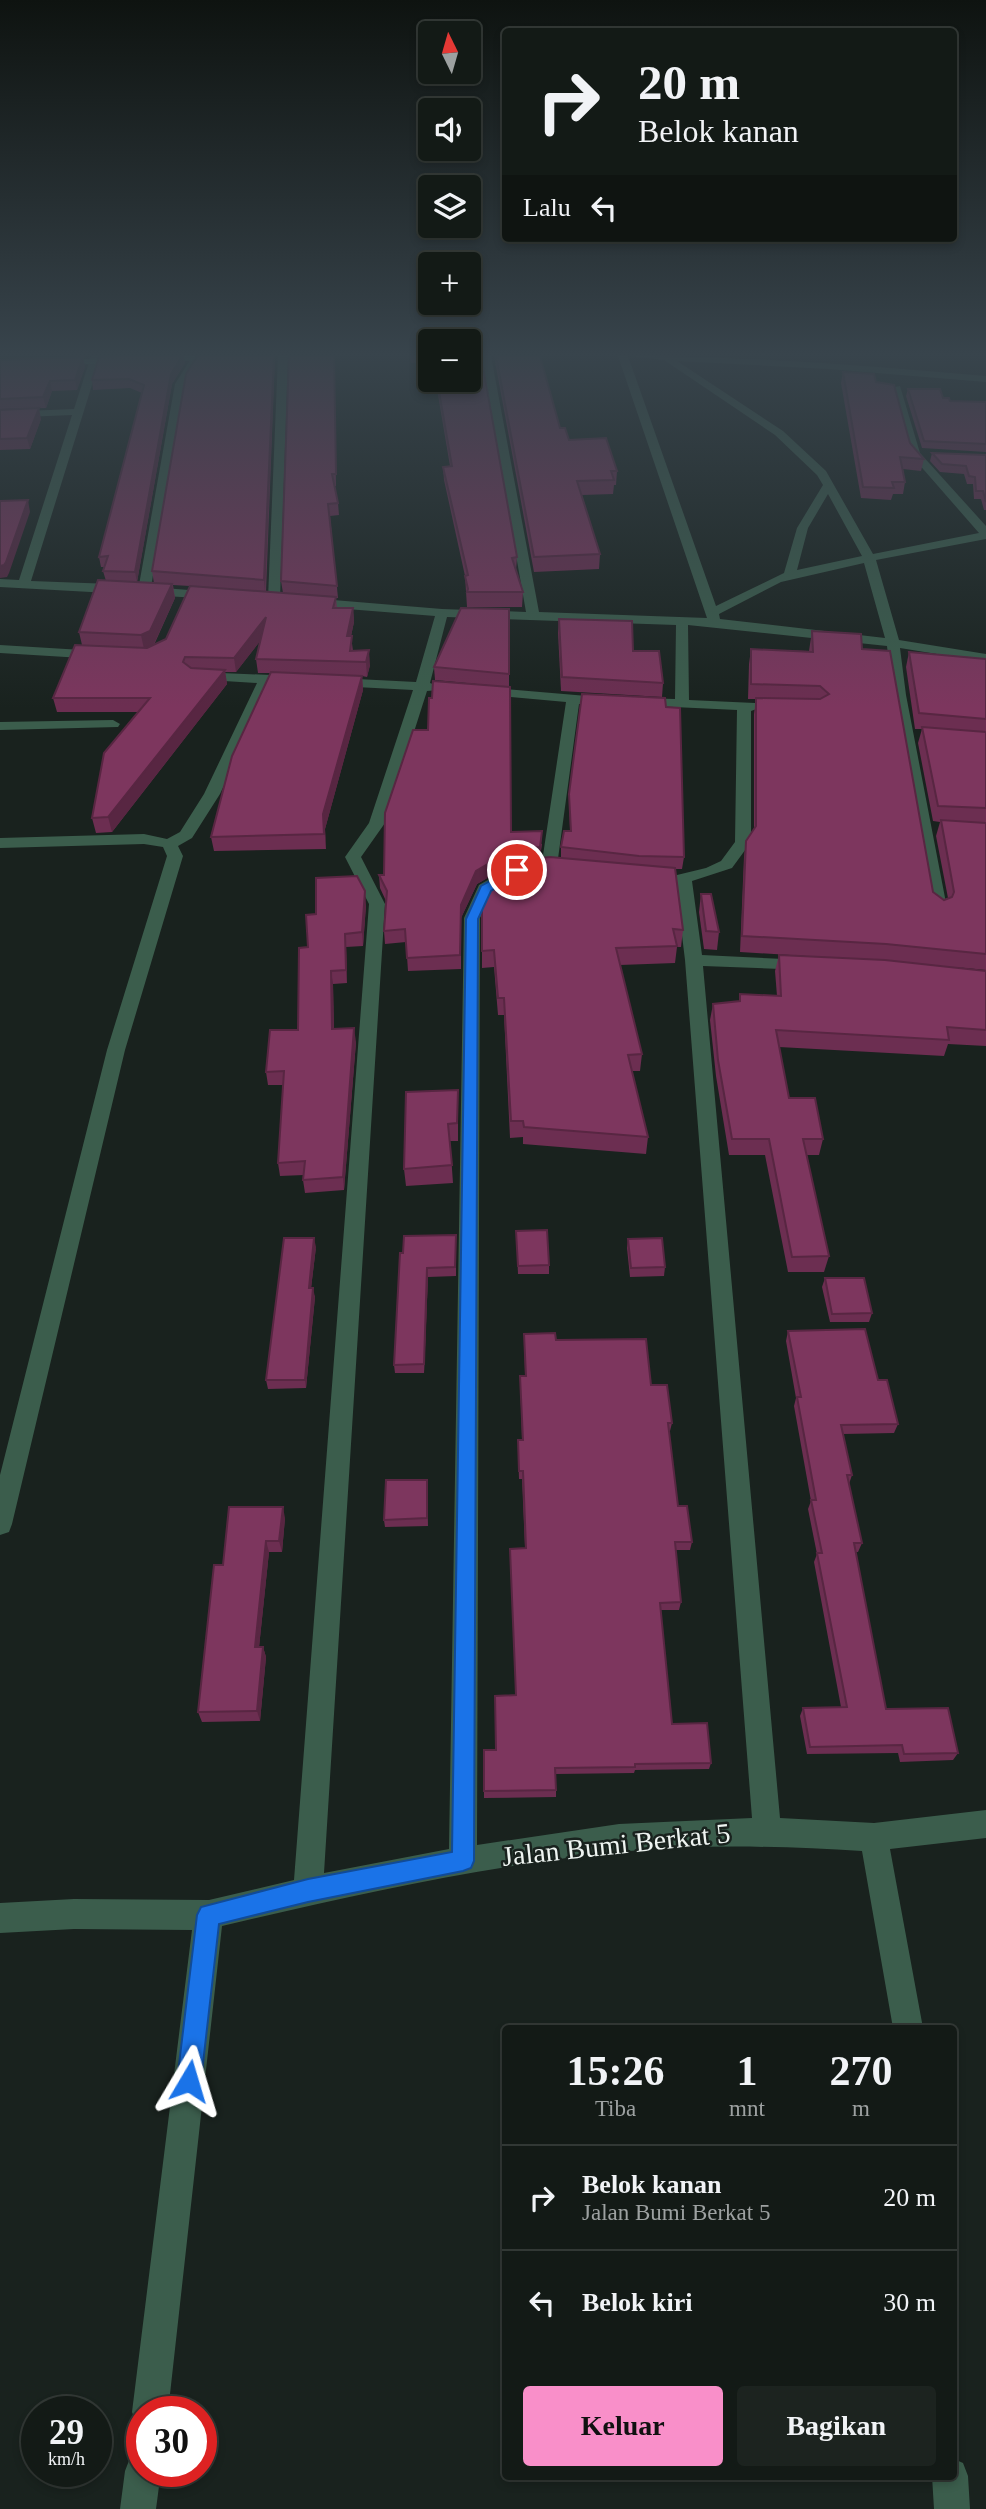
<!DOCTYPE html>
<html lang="id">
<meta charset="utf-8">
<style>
body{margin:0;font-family:Georgia,serif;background:#1c231f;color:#f1f3f6;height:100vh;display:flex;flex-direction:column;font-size:26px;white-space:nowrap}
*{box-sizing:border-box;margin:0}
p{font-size:23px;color:#9da1a1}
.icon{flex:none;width:38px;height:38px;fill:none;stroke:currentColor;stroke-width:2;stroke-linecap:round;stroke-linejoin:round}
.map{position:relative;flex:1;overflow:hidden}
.details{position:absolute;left:502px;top:2025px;width:455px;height:455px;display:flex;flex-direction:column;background:#131a16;border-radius:7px;box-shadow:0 4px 10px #0003,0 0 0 2px #323835}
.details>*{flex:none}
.banner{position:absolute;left:502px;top:28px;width:455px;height:214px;border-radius:7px;box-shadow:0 4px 10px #0003,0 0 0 2px #323835;background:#131a16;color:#f1f3f6;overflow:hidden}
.needle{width:46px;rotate:355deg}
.buttons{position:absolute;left:418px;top:21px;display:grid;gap:14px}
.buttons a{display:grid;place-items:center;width:63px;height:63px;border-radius:7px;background:#131a16;box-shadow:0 4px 10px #0003,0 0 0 2px #323835;font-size:35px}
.speed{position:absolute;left:21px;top:2396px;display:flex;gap:14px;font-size:35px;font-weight:700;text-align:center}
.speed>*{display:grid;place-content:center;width:91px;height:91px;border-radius:50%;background:#131a16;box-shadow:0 4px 10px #0003,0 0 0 2px #323835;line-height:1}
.speed small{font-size:18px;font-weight:400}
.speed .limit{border:10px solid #d22;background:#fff;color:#111}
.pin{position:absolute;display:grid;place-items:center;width:60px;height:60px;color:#fff;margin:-30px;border:4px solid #fff;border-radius:50%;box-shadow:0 2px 7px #0007}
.me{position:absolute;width:77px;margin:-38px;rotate:7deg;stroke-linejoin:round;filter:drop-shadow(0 0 5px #0008)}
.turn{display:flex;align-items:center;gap:24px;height:147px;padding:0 21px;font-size:32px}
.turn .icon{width:91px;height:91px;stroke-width:2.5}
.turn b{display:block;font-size:49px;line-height:60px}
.then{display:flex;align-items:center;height:66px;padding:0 21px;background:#0003;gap:14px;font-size:26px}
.eta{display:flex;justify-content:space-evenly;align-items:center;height:119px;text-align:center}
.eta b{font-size:42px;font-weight:800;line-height:49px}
.button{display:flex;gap:14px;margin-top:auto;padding:14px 21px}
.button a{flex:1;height:80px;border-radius:7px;background:#f98fc9;color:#111;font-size:28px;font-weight:800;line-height:80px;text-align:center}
.button a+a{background:#1c231f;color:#f1f3f6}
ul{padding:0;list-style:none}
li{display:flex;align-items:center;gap:21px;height:105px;padding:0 21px;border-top:2px solid #323835}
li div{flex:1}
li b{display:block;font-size:26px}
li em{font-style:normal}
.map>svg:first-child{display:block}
</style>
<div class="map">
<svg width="986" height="2509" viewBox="0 0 986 2509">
<rect width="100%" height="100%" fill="#19221e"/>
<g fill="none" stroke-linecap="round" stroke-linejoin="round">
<g fill="#3b5d4c" fill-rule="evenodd">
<polygon points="91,356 101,356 31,581 139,585 175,384 192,357 196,356 200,359 185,384 151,587 214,592 220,596 218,599 0,587 0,579 19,580 72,415 0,418 0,412 74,409"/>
<polygon points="278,356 288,356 280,599 274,603 268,599"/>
<path d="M481 356H491L539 612 707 618 618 356H628L716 606 784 573 797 528 823 485 817 475 775 435 664 360 630 356C749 356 868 366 986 376V382L828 369 677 361 783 431 826 471 873 554 979 533 910 454 891 388 900 386 920 453 986 526V539L876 560 899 640 986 654V662L900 648 906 695 947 908 945 912 939 913 931 908 892 695 887 646 688 625 689 700 755 703 762 707 751 711V842L732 868 692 881 702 955 806 960 815 965 806 970 703 966 780 1818 874 1823 986 1810V1838L890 1849 923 2028H893L862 1851C781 1846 699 1844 618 1852 485 1866 352 1895 222 1926L168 2412H142V2426L137 2425 132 2412 192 1930 74 1929 0 1933V1903L74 1899 209 1900 294 1880 369 904 345 857 369 823 413 690 337 686 330 682 337 678 416 682 435 616 309 606 303 602 309 598 442 609 526 612ZM828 494 862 556 797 570 808 528ZM864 563 885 638 720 619 719 614 781 582ZM447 617 676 625 675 699 637 698 632 699V705L737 710 735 842 721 861 706 868 677 875 675 878 685 960 752 1818 619 1824 477 1845 480 918 492 891 521 874 549 871 557 866 579 704H587L594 700 587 696 483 687 478 688V694L566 702 542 862 511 867 479 885 464 918 449 1849 324 1873 385 904 361 857 385 823 427 691 439 690 441 687 430 683Z"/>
<polygon points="0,645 99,651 106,655 99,659 0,653"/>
<polygon points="197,672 294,676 301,680 294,684 271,683 220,794 192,838 178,846 183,856 125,1050 12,1524 9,1532 0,1535 0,1475 107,1050 167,856 163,847 144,844 0,848 0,838 144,834 167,839 180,832 204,794 257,683 192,679 190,676"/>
<polygon points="113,720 120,724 118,727 0,730 0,722"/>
<polygon points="142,2453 142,2471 161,2471 156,2509 120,2509 125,2471 130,2458"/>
<polygon points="954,2459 963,2463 968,2476 970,2509 934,2509 932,2476 954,2476"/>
</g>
<g fill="#467f64" fill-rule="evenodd">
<polygon points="232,356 227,359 156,362 151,359 155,356"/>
<polygon points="127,358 129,360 124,363 0,367 0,361"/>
</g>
</g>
<g fill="#6c2e51" fill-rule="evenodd">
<path d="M275 356 266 592 283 593 281 581 334 356 336 486H334L338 503 339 515 330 516 338 598H336L337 608H353L354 622 351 636 353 651 370 665 367 677 362 676 363 690 325 829 326 849 214 851 211 837 270 673H258L256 659 260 641 236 672H225L227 684 112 832 96 833 92 818 138 712H57L53 698 82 645 79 632 106 581 103 571 105 567H101L99 557 142 393 130 388 93 390 92 380 185 363 172 384 137 582 154 583 152 571ZM173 585 190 586 166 639 154 645 175 598Z"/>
<polygon points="410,356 430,356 430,380 469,380 517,557 516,571 523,592 522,607 467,607 465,576 444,480 443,467 450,466 436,383 429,383 424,362 411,363"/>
<polygon points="494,356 540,356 560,428 569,440 617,471 616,485 614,485 613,494 582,495 600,554 599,569 534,572"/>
<polygon points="83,357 85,367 77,390 52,391 46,408 0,409 0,360"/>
<polygon points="843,372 924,459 921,471 903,469 905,482 903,494 893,494 891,500 861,498 841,383"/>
<polygon points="908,389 943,398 950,401 986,402 986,452 922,448 906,396"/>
<polygon points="0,410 41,419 30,449 0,450"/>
<polygon points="932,453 986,455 986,510 984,510 981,499 974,499 973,484 967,484 964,474 940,472 930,461"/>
<polygon points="509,609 509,687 435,680 434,667"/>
<polygon points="559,619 633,651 663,683 662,697 561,691 558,633"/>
<polygon points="812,631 862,649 933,892 944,900 948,898 936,836 940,822 933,821 918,743 922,729 915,729 906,667 909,652 986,659 986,970 955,967 986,971 986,1046 948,1044 944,1056 779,1047 789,1098 823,1139 819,1155 807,1155 829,1256 824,1272 788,1272 765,1155 729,1155 716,1076 710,1020 713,1004 739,1001 740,994 777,996 775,971 779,955 838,958 740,952 744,857 746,841 754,830 754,714 756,699 748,699 749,664 751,649 809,651"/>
<polygon points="569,794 684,857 682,869 675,869 683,930 681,947 677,947 675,963 620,965 642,1054 640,1071 632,1071 648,1137 646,1154 523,1144 523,1137 510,1138 504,1015 498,1015 494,967 482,968 482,902 516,864 510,865 477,884 461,918 461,969 408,971 406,942 385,944 384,931 386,901 380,888 379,875 384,875 511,832 542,844 540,858 561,858 561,847 570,831"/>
<polygon points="701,894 719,932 717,950 704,949 699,912"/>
<polygon points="366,905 363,946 346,947 347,983 333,984 334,1029 356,1042 344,1190 305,1193 303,1180 304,1175 280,1176 278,1163 283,1085 268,1085 266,1072 298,1030 308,947 316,914"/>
<polygon points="458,1107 458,1141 450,1141 453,1183 406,1186 404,1169"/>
<polygon points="516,1231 549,1265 549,1274 518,1274"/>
<polygon points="456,1235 456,1276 428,1277 424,1373 395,1373 394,1365 403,1253"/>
<polygon points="628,1239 665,1267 664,1276 630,1277 627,1248"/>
<polygon points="316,1247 311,1288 315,1297 306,1388 268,1389 266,1380"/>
<polygon points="825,1278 872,1313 869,1322 830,1322 822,1287"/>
<polygon points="788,1331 878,1380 898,1424 894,1433 843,1434 852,1475 849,1484 862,1543 858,1552 856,1552 886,1709 958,1753 953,1760 900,1762 898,1753 807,1754 800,1716 803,1708 841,1707 814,1562 817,1554 808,1509 811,1501 794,1406 796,1398 786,1341"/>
<polygon points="524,1334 556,1340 651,1385 672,1423 670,1431 669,1431 678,1506 692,1542 690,1550 675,1550 681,1602 679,1610 660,1610 672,1724 711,1763 709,1769 635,1770 634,1773 556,1774 556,1797 484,1798 484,1750 496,1750 515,1695 525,1548 522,1479 519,1479 518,1448 522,1440 520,1376 525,1376"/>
<polygon points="427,1480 428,1526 385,1527 384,1520"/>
<polygon points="285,1518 282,1552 269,1552 259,1647 263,1647 266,1657 260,1721 202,1722 198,1712 223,1565"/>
</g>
<g fill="#582642">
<polygon points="182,356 184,356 185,363 172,384 137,582 135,572 171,374"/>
<polygon points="274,356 275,356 265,592 264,580"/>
<polygon points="83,357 85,367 77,390 75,380"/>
<polygon points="50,381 52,391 46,408 43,397"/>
<polygon points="39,408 41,419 30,449 27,438"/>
<polygon points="28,500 30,512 9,573 7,577 0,578 0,566"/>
<polygon points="172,584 175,598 153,646 144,649 141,635"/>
<polygon points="353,608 354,622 348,650 347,636"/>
<polygon points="266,617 268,631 236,672 234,658"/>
<polygon points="369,650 370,665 367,677 366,662"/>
<polygon points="225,670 227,684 112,832 108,817"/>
<polygon points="362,676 363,690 325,829 326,849 323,814"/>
<polygon points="542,831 540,860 510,865 477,884 461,918 461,969 461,905 476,871"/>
<polygon points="365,891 366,905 363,946 362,932"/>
<polygon points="345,934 346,947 347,983 346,970"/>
<polygon points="331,971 333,984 334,1042 332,1029"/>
<polygon points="354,1028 356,1042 344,1190 343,1177"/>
<polygon points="314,1238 316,1247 310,1297 309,1288"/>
<polygon points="427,1268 428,1277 424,1373 424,1364"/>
<polygon points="313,1288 315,1297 306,1388 305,1380"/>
<polygon points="283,1507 285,1518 282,1552 279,1541"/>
<polygon points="266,1541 269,1552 258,1657 255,1647"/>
<polygon points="263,1647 266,1657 260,1721 257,1711"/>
</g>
<g fill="#7d365e" stroke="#582642" stroke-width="2">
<polygon points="120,356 182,356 171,374 135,572 103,571 108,556 99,557 144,385 129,379 92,380 99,357"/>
<polygon points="197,356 274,356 264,580 152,571 186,374"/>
<polygon points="289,356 334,356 336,474 332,474 338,503 328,504 337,586 281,581"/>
<polygon points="426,356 430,356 430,370 429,370"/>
<polygon points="469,356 481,356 517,557 512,558 523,592 467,592 468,589 465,576 468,575 443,467 452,466 437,380 469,380"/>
<polygon points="496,356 540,356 560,428 565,428 569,440 606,438 617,471 611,471 614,480 577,481 600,554 534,557"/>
<polygon points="83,357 75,380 50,381 43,397 0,399 0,360"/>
<polygon points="843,372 874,374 876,382 894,385 910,443 924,459 900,457 905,482 892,482 894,488 863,487"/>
<polygon points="908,389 940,389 943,398 949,398 950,401 986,402 986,444 924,441"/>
<polygon points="39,408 27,438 0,439 0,410"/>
<polygon points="932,453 986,455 986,502 983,491 976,491 975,477 969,476 966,466 942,464"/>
<polygon points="28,500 6,562 4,565 0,566 0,501"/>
<polygon points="98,580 172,584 150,631 141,635 79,632"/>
<polygon points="190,586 336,597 333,608 353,608 347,636 352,636 350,651 369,650 366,662 256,659 266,617 234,658 185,657 183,662 191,668 225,670 108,817 92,818 104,753 150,698 53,698 75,645 147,648 166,639"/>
<polygon points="461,608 509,609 509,674 434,667"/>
<polygon points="559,619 632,621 633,651 659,651 663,683 562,677"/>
<polygon points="812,631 861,634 862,649 890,651 933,892 944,900 952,897 954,892 941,820 986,823 986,954 886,944 742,936 746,841 756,826 756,698 820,699 829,694 820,686 751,684 751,649 813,652"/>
<polygon points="909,652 986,659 986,719 919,713"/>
<polygon points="271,672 362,676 323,814 324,834 211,837 232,756"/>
<polygon points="433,681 510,687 511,832 542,831 540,847 510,851 476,871 461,905 460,955 407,958 405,929 384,931 387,891 379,875 384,875 385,813 413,730 428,730 429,698 432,698"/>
<polygon points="582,694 665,698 666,707 680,708 684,857 639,856 561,847 564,831 571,831 569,794"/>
<polygon points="922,727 986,732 986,808 938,806"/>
<polygon points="550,857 675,868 683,930 673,929 677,946 616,948 642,1054 628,1055 648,1137 524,1127 523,1121 511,1121 504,998 498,998 494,950 482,951 482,902 494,876 522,860"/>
<polygon points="357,876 365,891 362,932 345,934 346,970 331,971 332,1029 354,1028 343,1177 303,1180 305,1161 278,1163 284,1071 266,1072 270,1030 298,1030 299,948 308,947 306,915 316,914 316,878"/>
<polygon points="701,894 711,894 719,932 706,931"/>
<polygon points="779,955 885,960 986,971 986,1030 947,1027 949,1040 776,1030 789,1098 815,1098 823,1139 803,1139 829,1256 792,1257 769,1139 732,1139 718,1060 713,1004 740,1001 740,994 781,996"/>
<polygon points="458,1090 457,1123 448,1124 452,1165 404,1169 406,1092"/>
<polygon points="547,1230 549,1265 518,1266 516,1231"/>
<polygon points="456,1235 455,1267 427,1268 424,1364 394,1365 400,1253 403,1253 404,1236"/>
<polygon points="284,1238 314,1238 309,1288 313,1288 305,1380 266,1380"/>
<polygon points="662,1238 665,1267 631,1268 628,1239"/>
<polygon points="825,1278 864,1278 872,1313 832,1314"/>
<polygon points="865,1329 878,1380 887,1380 898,1424 841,1425 852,1475 847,1475 862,1543 854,1543 886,1709 948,1708 958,1753 904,1754 902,1745 810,1747 803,1708 847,1707 817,1553 822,1553 811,1500 816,1500 797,1397 801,1397 788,1331"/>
<polygon points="555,1333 556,1340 646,1339 651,1385 667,1385 672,1423 668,1423 678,1506 687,1506 692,1542 675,1542 681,1602 660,1603 672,1724 707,1723 711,1763 635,1764 635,1767 555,1768 556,1790 484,1791 484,1750 496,1750 495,1696 516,1695 510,1549 526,1548 523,1471 519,1471 518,1440 523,1440 520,1376 526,1376 524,1334"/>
<polygon points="386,1480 427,1480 427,1518 384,1520"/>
<polygon points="229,1507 283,1507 279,1541 266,1541 255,1647 263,1647 257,1711 198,1712 214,1565 223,1565"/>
</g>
<linearGradient id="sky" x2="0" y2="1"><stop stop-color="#0e1310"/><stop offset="0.5" stop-color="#38444c"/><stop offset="1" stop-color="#38444c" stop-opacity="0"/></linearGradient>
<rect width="986" height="708" fill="url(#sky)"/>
<polygon fill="#1a73e8" stroke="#114b97" stroke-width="2" points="517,866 523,870 521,873 491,891 478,919 474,1861 471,1868 463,1871 308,1902 219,1924 201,2081 197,2089 189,2093 181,2089 177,2081 197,1915 201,1907 308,1879 452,1852 466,919 481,886"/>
<g text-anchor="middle" stroke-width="5" stroke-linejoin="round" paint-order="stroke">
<g font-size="28" fill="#eef4f1" stroke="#19221e">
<text transform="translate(616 1844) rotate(-6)" y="10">Jalan Bumi Berkat 5</text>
</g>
</g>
</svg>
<div class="buttons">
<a><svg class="needle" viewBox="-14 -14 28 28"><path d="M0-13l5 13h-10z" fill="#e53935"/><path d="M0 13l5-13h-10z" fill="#9da1a1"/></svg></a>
<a><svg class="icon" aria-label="sound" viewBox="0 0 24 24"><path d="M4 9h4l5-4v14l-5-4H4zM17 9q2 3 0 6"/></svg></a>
<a><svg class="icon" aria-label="layers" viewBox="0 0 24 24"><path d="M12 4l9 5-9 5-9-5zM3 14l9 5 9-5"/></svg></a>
<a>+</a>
<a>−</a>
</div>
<div class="speed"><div>29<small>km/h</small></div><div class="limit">30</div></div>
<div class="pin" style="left:517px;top:870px;background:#d93025"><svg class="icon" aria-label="arrive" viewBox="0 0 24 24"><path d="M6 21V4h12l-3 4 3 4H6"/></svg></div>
<svg class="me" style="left:189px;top:2081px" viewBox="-20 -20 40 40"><path d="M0-17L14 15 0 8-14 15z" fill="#1a73e8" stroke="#fff" stroke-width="4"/></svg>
<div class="banner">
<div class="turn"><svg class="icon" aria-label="right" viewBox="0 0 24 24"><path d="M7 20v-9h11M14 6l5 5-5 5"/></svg><div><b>20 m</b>Belok kanan</div></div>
<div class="then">Lalu<svg class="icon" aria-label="left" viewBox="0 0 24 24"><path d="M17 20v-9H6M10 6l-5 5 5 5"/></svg></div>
</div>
<section class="details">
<div class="eta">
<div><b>15:26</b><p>Tiba</p></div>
<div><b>1</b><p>mnt</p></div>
<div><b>270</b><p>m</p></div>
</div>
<ul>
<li><svg class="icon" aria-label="right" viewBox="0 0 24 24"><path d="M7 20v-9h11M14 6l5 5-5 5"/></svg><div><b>Belok kanan</b><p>Jalan Bumi Berkat 5</p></div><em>20 m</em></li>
<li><svg class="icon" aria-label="left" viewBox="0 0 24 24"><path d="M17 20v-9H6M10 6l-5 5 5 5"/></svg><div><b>Belok kiri</b></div><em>30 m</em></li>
</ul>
<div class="button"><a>Keluar</a><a>Bagikan</a></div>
</section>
</div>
